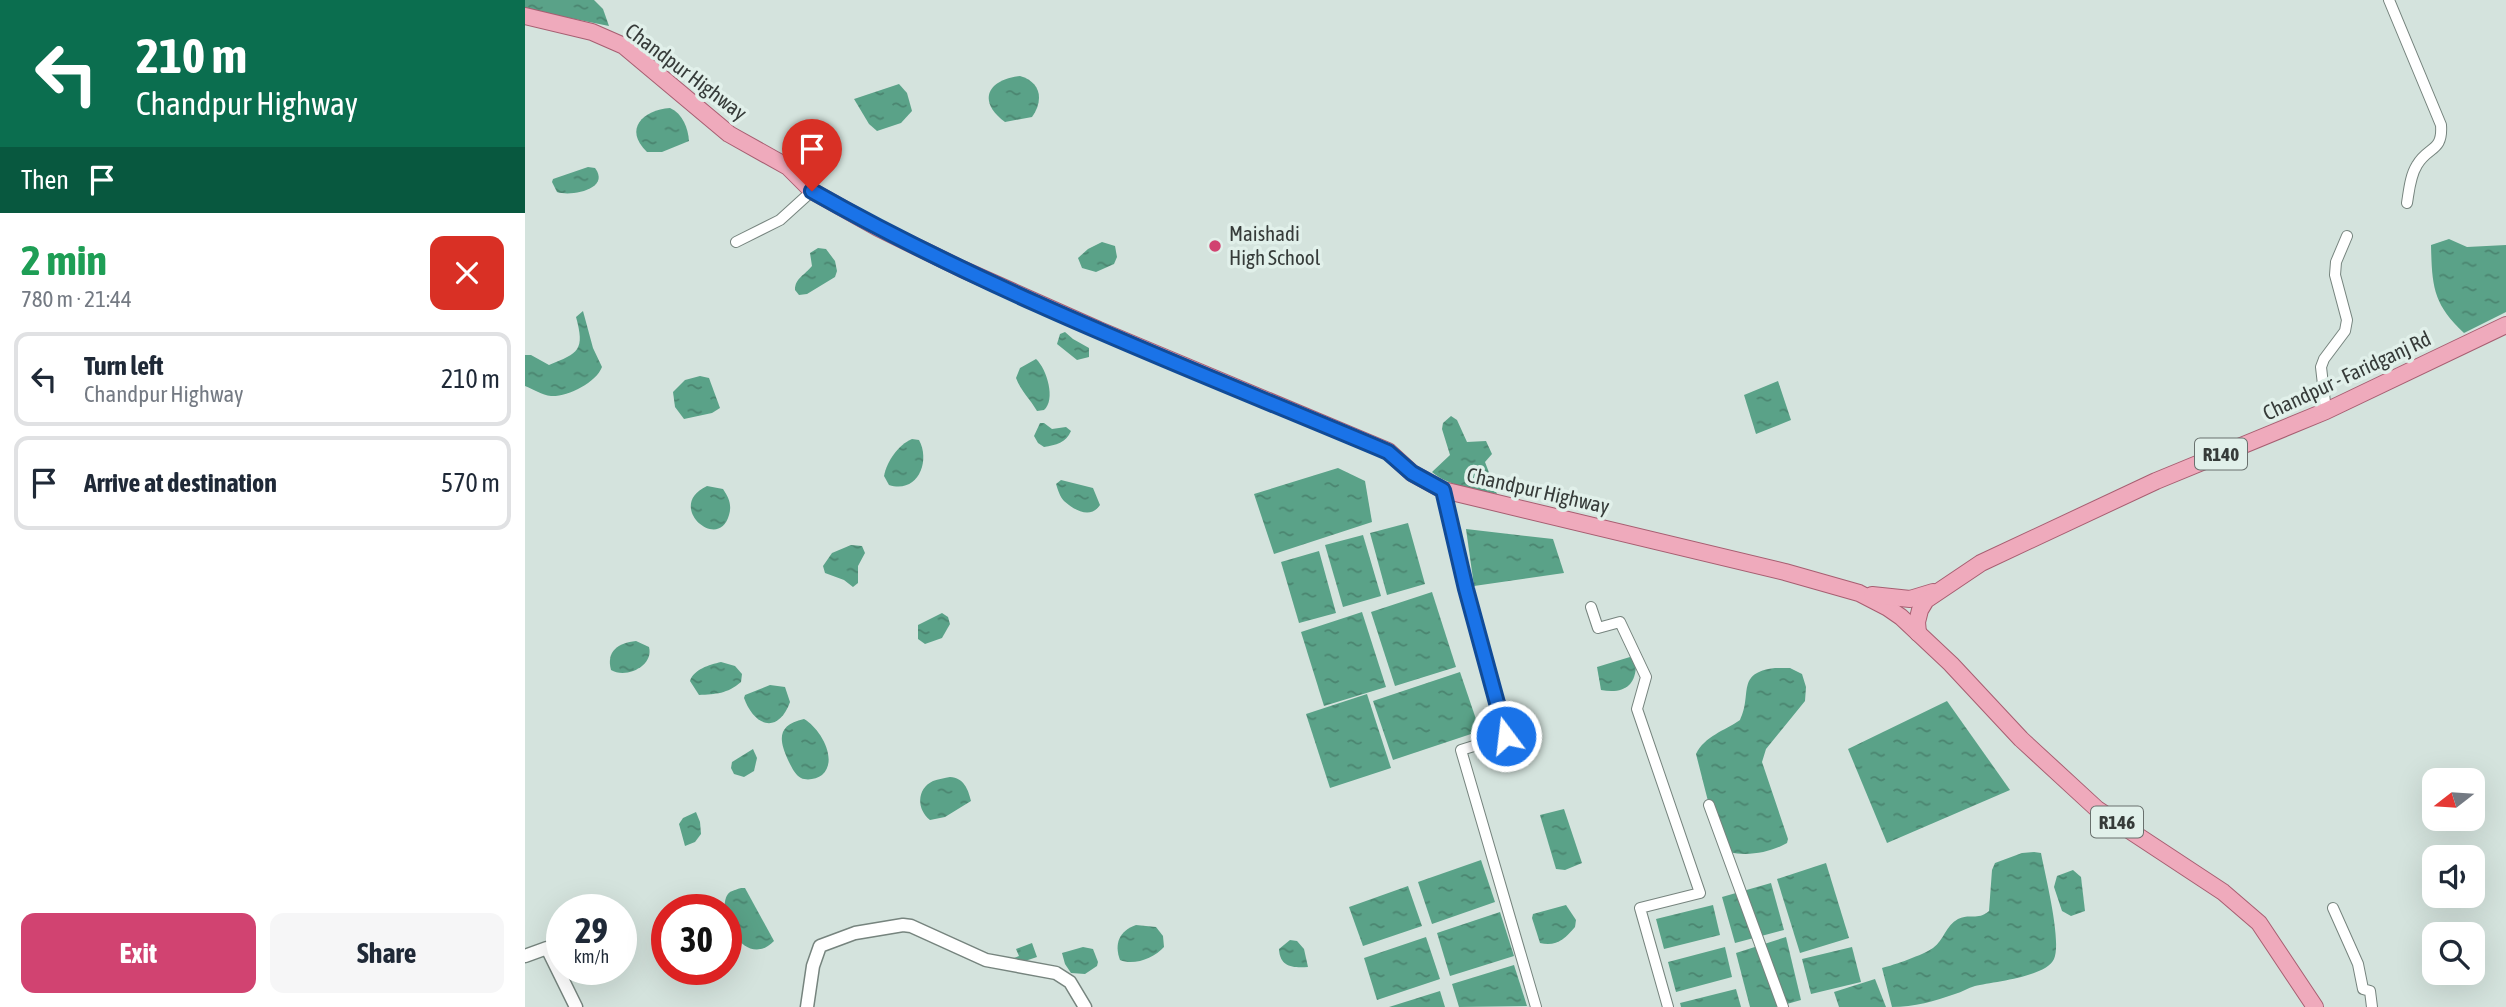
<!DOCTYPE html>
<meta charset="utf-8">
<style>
body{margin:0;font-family:"Asap Condensed",sans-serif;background:#f6f6f7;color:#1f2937;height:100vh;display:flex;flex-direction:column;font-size:26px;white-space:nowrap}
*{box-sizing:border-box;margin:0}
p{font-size:23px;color:#747a83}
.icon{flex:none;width:38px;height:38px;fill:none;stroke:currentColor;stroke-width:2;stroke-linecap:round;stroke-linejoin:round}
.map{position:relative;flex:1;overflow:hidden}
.details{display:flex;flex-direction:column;background:#fff;width:525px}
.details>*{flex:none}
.guide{background:#0b6e4f;color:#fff;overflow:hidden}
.needle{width:46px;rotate:253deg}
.buttons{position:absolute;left:1897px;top:768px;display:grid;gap:14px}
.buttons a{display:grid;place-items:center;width:63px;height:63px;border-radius:14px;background:#fff;box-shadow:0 7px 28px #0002;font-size:35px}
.speed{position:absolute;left:21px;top:894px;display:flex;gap:14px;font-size:35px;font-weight:700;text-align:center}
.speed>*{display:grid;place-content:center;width:91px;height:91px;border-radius:50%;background:#fff;box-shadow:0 7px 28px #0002;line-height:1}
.speed small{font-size:18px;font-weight:400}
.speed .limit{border:10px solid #d22;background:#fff;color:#111}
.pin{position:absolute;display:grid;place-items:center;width:60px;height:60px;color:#fff;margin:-72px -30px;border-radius:50% 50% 50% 0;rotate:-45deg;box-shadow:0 0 7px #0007}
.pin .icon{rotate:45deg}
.me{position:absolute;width:77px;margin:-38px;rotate:345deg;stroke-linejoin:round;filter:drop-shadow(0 0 5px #0008)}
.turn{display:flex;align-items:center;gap:24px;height:147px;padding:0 21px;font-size:32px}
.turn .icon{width:91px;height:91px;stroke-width:2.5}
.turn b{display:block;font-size:49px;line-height:60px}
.then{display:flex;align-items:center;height:66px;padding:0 21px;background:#0003;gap:14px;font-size:26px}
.round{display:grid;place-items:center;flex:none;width:74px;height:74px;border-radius:14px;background:#f6f6f7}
.summary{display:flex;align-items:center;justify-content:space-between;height:119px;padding:0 21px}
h1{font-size:42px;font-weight:700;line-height:52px;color:#1e9e55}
.primary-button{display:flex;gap:14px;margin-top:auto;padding:14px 21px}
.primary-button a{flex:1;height:80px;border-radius:14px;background:#d14371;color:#fff;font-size:28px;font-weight:700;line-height:80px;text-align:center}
.primary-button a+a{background:#f6f6f7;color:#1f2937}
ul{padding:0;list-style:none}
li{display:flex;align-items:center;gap:21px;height:94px;margin:0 14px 10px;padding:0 7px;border:4px solid #e0e1e3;border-radius:14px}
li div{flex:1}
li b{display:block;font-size:26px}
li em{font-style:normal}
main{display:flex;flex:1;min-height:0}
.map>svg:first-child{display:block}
</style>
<main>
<section class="details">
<div class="guide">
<div class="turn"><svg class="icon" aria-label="left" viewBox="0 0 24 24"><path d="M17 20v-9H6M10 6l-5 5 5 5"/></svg><div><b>210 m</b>Chandpur Highway</div></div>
<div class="then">Then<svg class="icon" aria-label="arrive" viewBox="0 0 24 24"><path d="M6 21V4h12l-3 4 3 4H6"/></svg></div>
</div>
<div class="summary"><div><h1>2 min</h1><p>780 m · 21:44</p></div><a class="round" style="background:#d93025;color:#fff"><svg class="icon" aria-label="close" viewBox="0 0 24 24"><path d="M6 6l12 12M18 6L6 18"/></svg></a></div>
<ul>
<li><svg class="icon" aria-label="left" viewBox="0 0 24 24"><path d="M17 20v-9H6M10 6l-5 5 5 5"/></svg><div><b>Turn left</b><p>Chandpur Highway</p></div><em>210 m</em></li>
<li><svg class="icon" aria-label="arrive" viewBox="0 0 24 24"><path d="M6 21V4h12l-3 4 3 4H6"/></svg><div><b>Arrive at destination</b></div><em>570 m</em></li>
</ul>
<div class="primary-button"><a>Exit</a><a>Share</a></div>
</section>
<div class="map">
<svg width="1981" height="1007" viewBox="0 0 1981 1007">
<defs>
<pattern id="water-ripples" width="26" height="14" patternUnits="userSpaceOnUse" patternTransform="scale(1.75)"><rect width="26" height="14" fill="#5aa288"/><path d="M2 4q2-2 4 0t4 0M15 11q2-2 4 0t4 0" fill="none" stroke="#4b8570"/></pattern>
</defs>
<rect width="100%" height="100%" fill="#d4e3dd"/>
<g fill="url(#water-ripples)">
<polygon points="0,0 69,0 78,9 84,26 0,9"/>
<path d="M495 76C516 82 519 100 507 117L480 122C452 101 462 80 495 76Z"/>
<polygon points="374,84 382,93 387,111 376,123 352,131 344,124 329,99"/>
<path d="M145 108C158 114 163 128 164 141L137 152H122C98 129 118 110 145 108Z"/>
<path d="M63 167 70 168C86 189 46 197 32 192L27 182 28 179Z"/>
<path d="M1924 239 1942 247 1981 245V312L1939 333C1908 304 1907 286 1906 245Z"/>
<polygon points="577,242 590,246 592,257 589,264 571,272 557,268 553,258 563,249"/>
<path d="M293 248 301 249 310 261 312 271 310 277 282 294 274 295 270 290C270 278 280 275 287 266L285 253Z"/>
<path d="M58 311 68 348 77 367C71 383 42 397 26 396 17 395 8 389 0 386V355H6L24 365C54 353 60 350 51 317Z"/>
<polygon points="540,332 548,339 564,348 564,357 552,360 532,344 535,334"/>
<path d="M511 359C522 369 531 400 519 410L512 411C505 399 496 391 491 378L495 368Z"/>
<polygon points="175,376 184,378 195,408 187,413 159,419 150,407 148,392 160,380"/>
<polygon points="1253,381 1266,420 1231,434 1219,395"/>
<path d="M926 416 932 420 942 442 961 441 967 454 960 462 972 494C952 490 923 486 907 472L925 455 917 429 918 423Z"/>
<path d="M515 423H519L527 429 541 427 546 431C541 443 531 445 519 447L513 443 509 436Z"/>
<path d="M387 439 394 440C406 462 392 494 364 485L359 476C362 461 373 445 387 439Z"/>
<polygon points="813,468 840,481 847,522 749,554 729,494"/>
<path d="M536 480 568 488 575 505C566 519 550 511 539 501 535 497 533 490 531 484Z"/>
<path d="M182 486 198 489C204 498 207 505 204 515 194 553 139 506 182 486Z"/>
<polygon points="883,523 900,584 862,595 845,533"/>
<polygon points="941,529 1028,539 1039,573 949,586"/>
<polygon points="838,535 856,596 818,607 800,545"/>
<polygon points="326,545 337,546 340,553 333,566 333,583 328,587 319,580 300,573 298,566 307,553"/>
<polygon points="794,551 811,613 774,623 756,562"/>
<polygon points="907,592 931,667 870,686 846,612"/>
<polygon points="837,612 861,687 799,706 776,632"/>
<polygon points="417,613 423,617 425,624 417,638 400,644 393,639 393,625"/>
<path d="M111 641 124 647C129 666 101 679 86 670 81 651 93 643 111 641Z"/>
<path d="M1105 657 1111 664C1111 687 1097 694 1076 690L1072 667Z"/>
<path d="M196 662 210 666 217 674 216 682C202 694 191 694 174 695L165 681C169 669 184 665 196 662Z"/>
<path d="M1250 668H1265L1277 674 1281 687 1280 701 1241 749 1237 762 1263 839 1262 843C1247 852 1222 857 1205 852L1184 805 1171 754C1180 736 1199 731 1215 720 1228 694 1210 673 1250 668Z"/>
<polygon points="935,672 955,731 868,760 848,701"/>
<path d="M245 685 260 687 265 702C253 735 229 726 219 698L220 695Z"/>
<polygon points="842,694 866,768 805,788 781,714"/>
<polygon points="1422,701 1485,790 1362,843 1323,749"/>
<path d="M279 719C295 728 314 760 297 775 292 779 282 781 276 778 270 775 266 766 263 760 253 738 253 725 279 719Z"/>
<polygon points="228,749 232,758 229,771 219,777 209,774 206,768 207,762"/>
<path d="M425 777C439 778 443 789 446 801L420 817 405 820C392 810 391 789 408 781 413 779 420 778 425 777Z"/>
<polygon points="1039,809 1057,863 1040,870 1031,869 1015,815"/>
<polygon points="171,812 175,822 176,834 170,842 160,846 154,824 158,818"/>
<path d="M1509 852 1516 853C1520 875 1537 941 1529 959 1521 977 1467 982 1450 986 1443 988 1437 992 1430 994 1410 1001 1389 1007 1367 1007L1357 968C1369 965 1398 955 1408 948 1419 940 1421 925 1433 919 1445 913 1452 921 1464 911L1467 870 1470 863 1497 853Z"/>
<polygon points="956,860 970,902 907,924 893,882"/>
<polygon points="1301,863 1324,938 1275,953 1252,879"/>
<polygon points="1548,870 1556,877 1560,911 1546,916 1537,911 1529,887 1532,876"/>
<polygon points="1246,883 1259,930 1210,943 1197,897"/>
<polygon points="883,886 897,926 838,946 824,907"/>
<path d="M216 888H220L249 941C218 973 187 906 205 892 207 891 215 888 216 888Z"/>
<path d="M1041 905 1051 920 1050 927C1040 939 1031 947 1015 943L1007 918 1008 914Z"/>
<polygon points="1188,905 1195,935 1139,949 1131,919"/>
<polygon points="975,912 989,956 925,976 912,933"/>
<path d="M611 925 631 927 638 936 639 947C629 958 609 966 595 960 589 944 594 931 611 925Z"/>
<polygon points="901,937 915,979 852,1000 839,958"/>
<polygon points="1261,937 1276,1000 1251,1007 1225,1007 1211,953"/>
<path d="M765 940 772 941 779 949 783 967C767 968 755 967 754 949Z"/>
<polygon points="507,943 512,957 491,964 489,958 494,956 491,949"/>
<polygon points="558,947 568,949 573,962 572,966 560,974 546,973 540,964 537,953"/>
<polygon points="1200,947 1207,977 1151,992 1143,962"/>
<polygon points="1327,947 1336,982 1286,994 1277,959"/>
<polygon points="989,965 1002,1006 934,1007 927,984"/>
<polygon points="1350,979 1361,1007 1314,1007 1309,992"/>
<polygon points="1211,989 1216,1007 1156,1007 1155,1003"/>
<polygon points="915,991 920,1007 864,1007"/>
</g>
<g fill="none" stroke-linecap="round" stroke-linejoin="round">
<g stroke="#76847e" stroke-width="12">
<g id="minor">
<path d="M1864 0 1916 125C1918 152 1903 146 1892 165 1885 176 1884 191 1882 203"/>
<polyline points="211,242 255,220 287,191"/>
<polyline points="1801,411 1796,367 1799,359 1820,331 1822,320 1810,275 1811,262 1822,236"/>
<polyline points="918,490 941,589 981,736 936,750 1011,1007"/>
<polyline points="1066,607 1073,628 1095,622 1121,677 1112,709 1175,893 1115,908 1143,1007"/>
<polyline points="1184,805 1258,1007"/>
<polyline points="1808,908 1833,964 1838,989 1845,991 1847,1007"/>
</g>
</g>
<g stroke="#76847e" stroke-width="15">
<g id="tertiary">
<polyline points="0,956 22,948 51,1007"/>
<polyline points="282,1007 288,966 295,946 330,933 378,925 386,926 461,960 531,973 545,982 560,1007"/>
</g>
</g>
<g stroke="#a75e71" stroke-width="18">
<g id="primary">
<polyline points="0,16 67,32 99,46 204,134 263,167 287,191 353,228 437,269 574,330 863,451 887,473 918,490 1260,572 1334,593 1363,608 1376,617 1426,664 1496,739 1572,809 1698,892 1734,923 1790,1007"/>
<polyline points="1347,595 1385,599 1408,592"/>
<polyline points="1393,633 1392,622 1395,610 1401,600 1456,563 1631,481 1801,411 1981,325"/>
</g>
</g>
<use href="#minor" stroke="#fff" stroke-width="10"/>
<use href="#tertiary" stroke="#fff" stroke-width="12"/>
<use href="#primary" stroke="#efaabc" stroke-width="16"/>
</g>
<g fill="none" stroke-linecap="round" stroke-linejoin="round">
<g stroke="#114b97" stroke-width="18">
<path id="route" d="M287 191C470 295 669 370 863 452L887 473 918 490 941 589 981 736"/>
</g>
<use href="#route" stroke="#1a73e8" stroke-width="12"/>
</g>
<circle fill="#d14371" stroke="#e1f0ea" stroke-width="2.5" cx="690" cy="246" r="7"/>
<g text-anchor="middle" stroke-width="7" stroke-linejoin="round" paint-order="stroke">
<g fill="#e1f0ea" stroke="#69716e" stroke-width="2">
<rect x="1670" y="438.5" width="52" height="31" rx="5"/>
<rect x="1566" y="806.5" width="52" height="31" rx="5"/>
</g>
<g font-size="19" font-weight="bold" fill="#363b39">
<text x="1696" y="461">R140</text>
<text x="1592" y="829">R146</text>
</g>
<g font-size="21" fill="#363b39" stroke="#e1f0ea">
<text transform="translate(161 72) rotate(37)" y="7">Chandpur Highway</text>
<text transform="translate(1822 376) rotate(-25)" y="7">Chandpur - Faridganj Rd</text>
<text transform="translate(1013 491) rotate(13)" y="7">Chandpur Highway</text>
</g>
<g font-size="21" fill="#363b39" stroke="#e1f0ea" text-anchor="start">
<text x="704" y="241">Maishadi<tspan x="704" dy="24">High School</tspan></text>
</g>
</g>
</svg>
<div class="buttons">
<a><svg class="needle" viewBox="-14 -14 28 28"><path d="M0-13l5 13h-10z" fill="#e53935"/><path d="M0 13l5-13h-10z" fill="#747a83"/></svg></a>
<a><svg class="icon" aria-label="sound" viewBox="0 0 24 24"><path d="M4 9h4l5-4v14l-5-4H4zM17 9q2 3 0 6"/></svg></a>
<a><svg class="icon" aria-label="search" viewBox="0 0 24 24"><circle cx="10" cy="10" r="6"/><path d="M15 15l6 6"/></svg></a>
</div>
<div class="speed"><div>29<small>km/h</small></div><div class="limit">30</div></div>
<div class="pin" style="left:287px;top:191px;background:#d93025"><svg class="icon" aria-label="arrive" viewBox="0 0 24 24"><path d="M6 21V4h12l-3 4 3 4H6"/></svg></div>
<svg class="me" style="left:981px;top:736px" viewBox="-20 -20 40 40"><circle r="17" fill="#1a73e8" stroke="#fff" stroke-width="3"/><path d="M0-11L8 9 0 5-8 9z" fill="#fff"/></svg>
</div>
</main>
